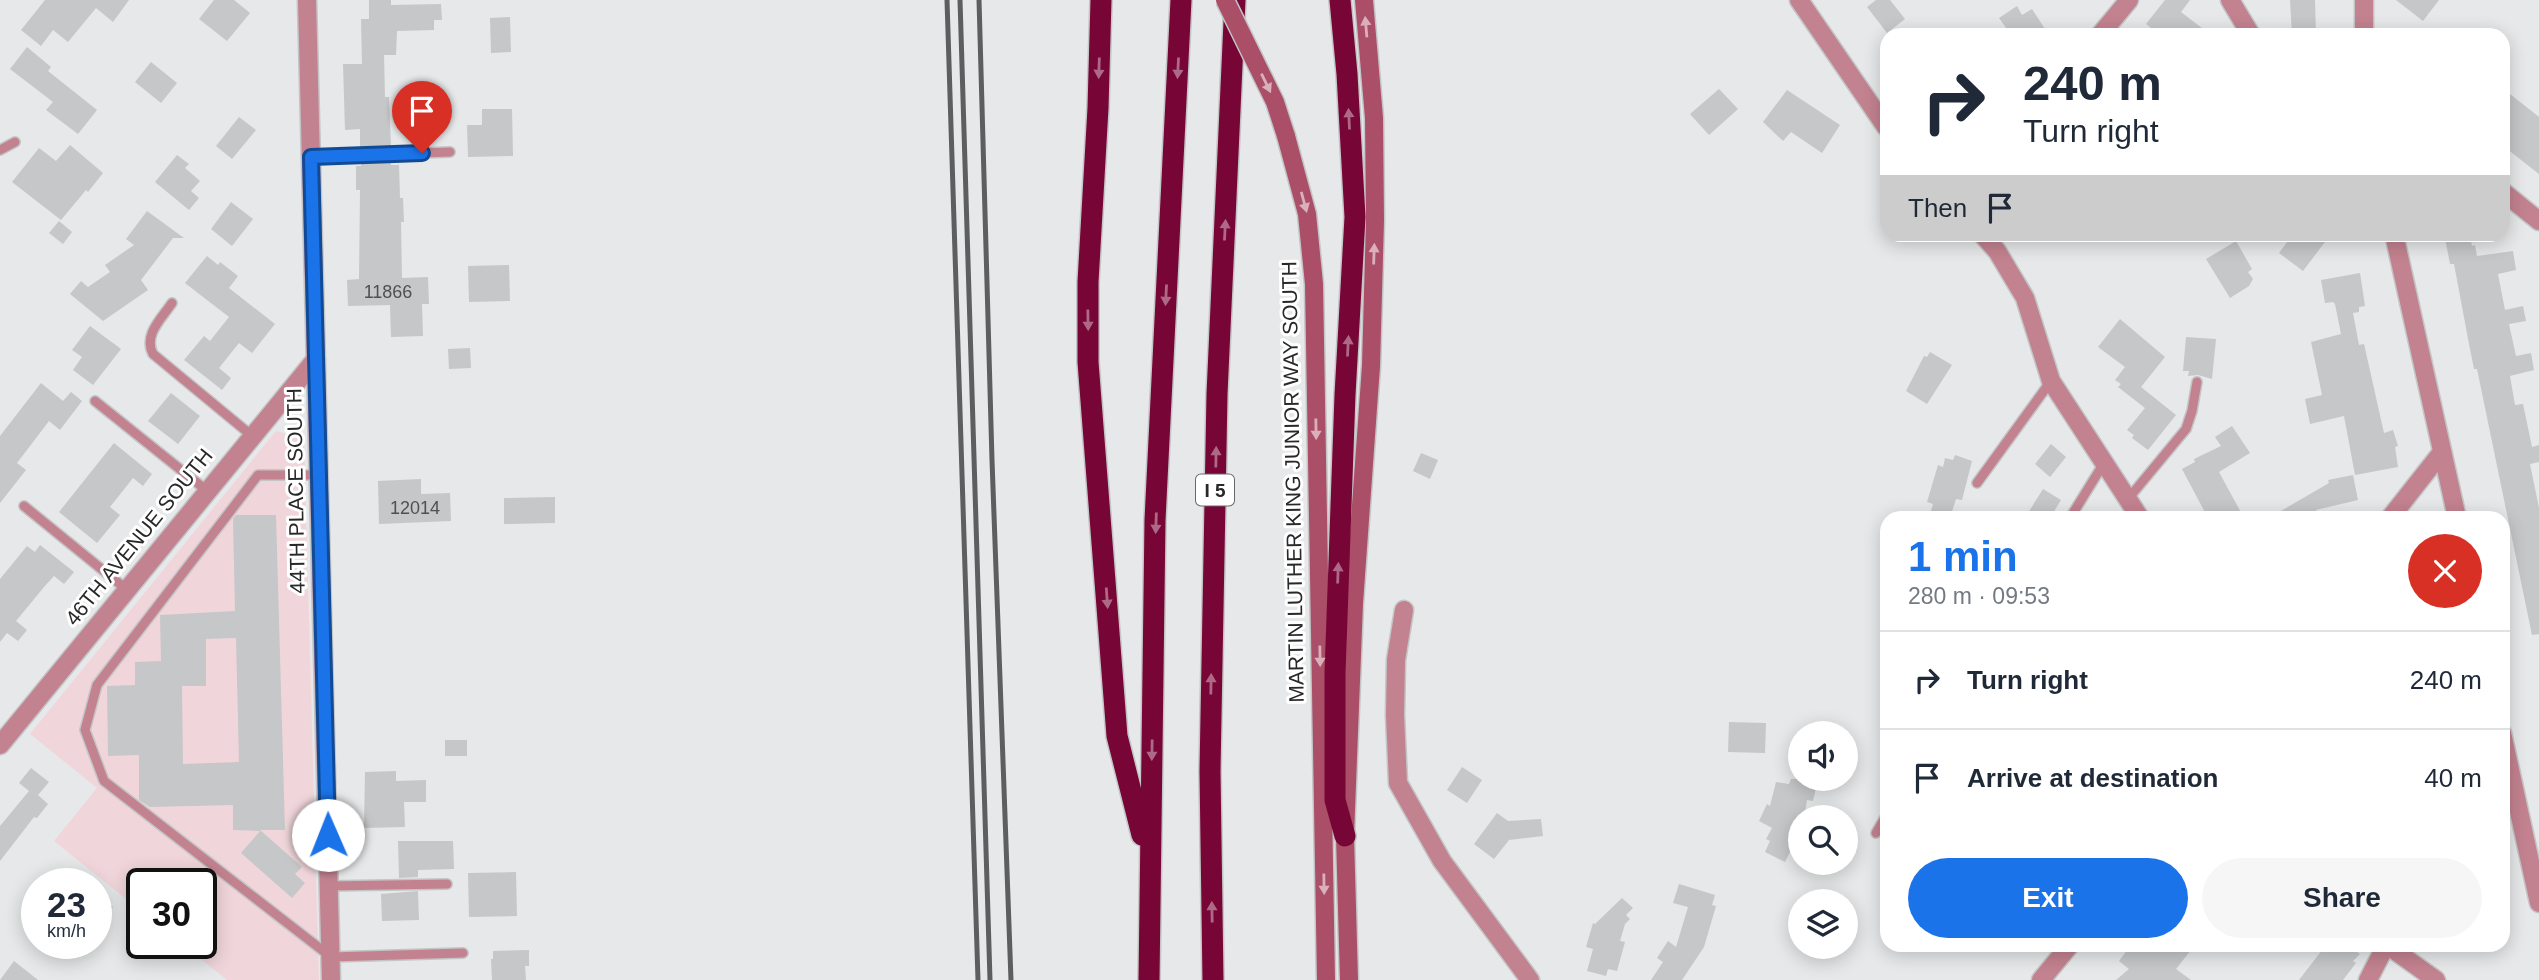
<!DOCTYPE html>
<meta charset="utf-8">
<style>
body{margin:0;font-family:Helvetica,sans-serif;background:#f6f6f7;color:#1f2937;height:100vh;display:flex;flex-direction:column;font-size:26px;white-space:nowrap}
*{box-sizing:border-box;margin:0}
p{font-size:23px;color:#747a83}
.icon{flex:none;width:38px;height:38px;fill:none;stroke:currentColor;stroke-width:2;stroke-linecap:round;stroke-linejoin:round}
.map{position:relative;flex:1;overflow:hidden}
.drawer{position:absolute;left:1880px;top:511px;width:630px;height:441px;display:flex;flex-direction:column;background:#fff;border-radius:21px;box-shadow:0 4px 18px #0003}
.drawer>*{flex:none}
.guide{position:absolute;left:1880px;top:28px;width:630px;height:214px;border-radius:21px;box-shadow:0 4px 18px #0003;background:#fff;color:#1f2937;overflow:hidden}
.fabs{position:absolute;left:1788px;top:721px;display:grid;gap:14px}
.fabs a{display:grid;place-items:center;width:70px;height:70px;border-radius:50%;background:#fff;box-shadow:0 4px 18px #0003;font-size:35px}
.speed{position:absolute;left:21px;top:868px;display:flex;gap:14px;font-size:35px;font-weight:700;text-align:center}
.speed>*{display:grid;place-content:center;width:91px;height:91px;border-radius:50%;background:#fff;box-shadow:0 4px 18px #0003;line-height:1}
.speed small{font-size:18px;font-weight:400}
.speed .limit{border:4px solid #111;border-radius:10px;background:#fff;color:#111}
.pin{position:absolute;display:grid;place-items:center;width:60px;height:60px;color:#fff;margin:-72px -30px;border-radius:50% 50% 50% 0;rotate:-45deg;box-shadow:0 0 7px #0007}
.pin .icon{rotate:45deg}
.me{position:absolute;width:77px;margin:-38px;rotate:359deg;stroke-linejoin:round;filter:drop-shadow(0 0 5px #0008)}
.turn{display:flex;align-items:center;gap:24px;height:147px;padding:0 28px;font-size:32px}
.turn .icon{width:91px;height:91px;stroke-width:2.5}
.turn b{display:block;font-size:49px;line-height:60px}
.then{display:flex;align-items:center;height:66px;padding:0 28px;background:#0003;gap:14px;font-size:26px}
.round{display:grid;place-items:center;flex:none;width:74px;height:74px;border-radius:37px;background:#f6f6f7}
.overview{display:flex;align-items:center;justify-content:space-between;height:119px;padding:0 28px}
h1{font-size:42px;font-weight:600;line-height:52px;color:#1a73e8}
.cta{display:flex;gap:14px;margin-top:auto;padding:14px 28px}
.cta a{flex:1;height:80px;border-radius:42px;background:#1a73e8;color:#fff;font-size:28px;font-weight:600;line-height:80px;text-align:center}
.cta a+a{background:#f6f6f7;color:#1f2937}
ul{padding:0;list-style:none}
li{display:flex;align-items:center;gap:21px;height:98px;padding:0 28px;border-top:2px solid #e0e1e3}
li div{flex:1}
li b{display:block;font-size:26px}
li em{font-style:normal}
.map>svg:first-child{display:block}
</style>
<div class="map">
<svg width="2539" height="980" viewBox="0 0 2539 980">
<rect width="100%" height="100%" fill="#e6e8e9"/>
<polygon fill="#f0d6db" points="276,431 304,439 319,980 227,980 181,943 201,943 201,884 142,884 142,912 54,841 97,788 30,734"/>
<g fill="#c6c7c8" fill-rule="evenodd">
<polygon points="45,0 129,0 113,22 96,8 68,42 53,30 41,46 21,30"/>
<polygon points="214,0 234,0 250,13 227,41 199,19"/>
<polygon points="369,0 391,0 391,5 441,4 442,20 434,20 434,30 397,31 396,55 384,55 385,97 389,97 391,147 360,148 360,129 345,130 343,64 362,64 361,19 369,19"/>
<polygon points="1876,0 1890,0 1905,19 1887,33 1867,7"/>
<polygon points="2165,0 2190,0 2181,12 2211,35 2160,35 2146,24"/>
<polygon points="2290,0 2315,0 2316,35 2292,35"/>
<polygon points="2396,0 2439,0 2423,21"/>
<polygon points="2017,6 2022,15 2032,9 2049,35 2011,35 1999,18"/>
<polygon points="510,17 511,52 491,53 490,18"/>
<polygon points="27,47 51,67 48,71 97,110 78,134 46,110 53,102 10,69"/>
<polygon points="151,62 177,83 161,103 135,82"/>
<polygon points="1719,89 1738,109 1709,135 1690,114"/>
<polygon points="1787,90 1840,125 1822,153 1791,132 1783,141 1763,122"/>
<polygon points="2510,94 2539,117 2539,174 2502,145 2502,103"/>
<polygon points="482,109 512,109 513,156 468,157 467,125 482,125"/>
<polygon points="239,117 256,130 232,159 216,146"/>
<polygon points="70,145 103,173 88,192 86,190 61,220 12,182 39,148 56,161"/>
<polygon points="177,155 189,164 185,168 200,181 191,191 199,198 189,210 155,182"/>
<polygon points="391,161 391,165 399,165 400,198 403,198 404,222 401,222 402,278 428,277 429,304 422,304 423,336 391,337 390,305 348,306 347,280 359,279 360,190 356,190 356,166 361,166 361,162"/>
<polygon points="231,202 253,219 232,246 211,229"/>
<polygon points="147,211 184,238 173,238 141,280 148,290 103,321 70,294 81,281 88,287 110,272 105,265 134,245 126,239"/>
<polygon points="59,221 72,232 63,244 49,233"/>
<polygon points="2293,234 2331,234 2303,271 2279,253"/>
<polygon points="2461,234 2470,234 2472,246 2475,245 2477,256 2513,251 2516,270 2498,274 2505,310 2523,306 2526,321 2509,324 2516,356 2531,353 2534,370 2510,376 2515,405 2523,404 2532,447 2539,445 2539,462 2530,464 2539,508 2539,634 2532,635 2477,369 2474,369 2469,344 2454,264 2450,264 2445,238"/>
<polygon points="2236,241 2252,269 2248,272 2253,279 2249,286 2230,298 2206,259"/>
<polygon points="207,256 218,265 220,262 238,276 229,288 275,324 252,353 239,343 219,368 231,378 222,390 184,360 204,336 210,341 229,317 185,283"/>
<polygon points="509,265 510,301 469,302 468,266"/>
<polygon points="2360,273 2365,306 2359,307 2359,312 2353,313 2359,345 2364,344 2384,433 2393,430 2398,446 2395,447 2398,467 2355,475 2344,416 2310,424 2305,399 2322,395 2311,342 2341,334 2335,304 2333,302 2325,303 2321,280"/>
<polygon points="2120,319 2165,357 2141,387 2176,415 2148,450 2132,438 2134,435 2127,430 2145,408 2118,387 2121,384 2115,380 2125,367 2098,347"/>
<polygon points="90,326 121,349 93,385 73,370 82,357 72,350"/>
<polygon points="2186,337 2216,339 2212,379 2198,375 2188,376 2189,371 2183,371"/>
<polygon points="470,348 471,368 449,369 448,349"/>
<polygon points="1930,352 1952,365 1927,404 1906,391 1924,356 1927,357"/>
<polygon points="41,383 63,401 71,392 82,401 60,430 49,421 17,463 26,470 0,503 0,436"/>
<polygon points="171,393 200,416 178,444 148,421"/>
<polygon points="2232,426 2250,453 2219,472 2244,518 2208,518 2182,469 2195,462 2194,459 2221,446 2215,437"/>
<polygon points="114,443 152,474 143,486 133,478 110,507 120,515 97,543 59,512"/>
<polygon points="2051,444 2066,457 2050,477 2035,464"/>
<polygon points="1421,453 1438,460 1430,479 1413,471"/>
<polygon points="1955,455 1972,461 1962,500 1956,499 1950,518 1929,518 1933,504 1927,502 1938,465 1943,467 1945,458 1953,460"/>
<polygon points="2353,475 2358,500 2316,510 2321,518 2269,518 2329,483 2328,480"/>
<polygon points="421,479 421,494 450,493 451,521 379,524 378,481"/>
<polygon points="2043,489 2061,500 2050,518 2037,518 2028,513"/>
<polygon points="555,497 555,523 504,524 504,498"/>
<path d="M236 515H276L285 830H260L302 867 295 874 305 883 292 898 241 853 260 831 233 830V805L150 807 139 800V755L108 756 107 686 135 685V662L161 661 160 615 235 611 233 519ZM236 638 239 762 183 764 182 686H206V639Z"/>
<polygon points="40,545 74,572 64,584 54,576 44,587 16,621 27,630 18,641 7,633 0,642 0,579 27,546 35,552"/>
<polygon points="1729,722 1766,723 1765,753 1728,752"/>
<rect x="445" y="740" width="22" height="16"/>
<polygon points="1462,767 1482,780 1467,803 1447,790"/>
<polygon points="31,768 49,782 38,795 48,804 37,818 34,817 0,861 0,826 29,791 19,783"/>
<polygon points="396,771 396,781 426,780 426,802 404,802 405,827 364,828 365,772"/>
<polygon points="1791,779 1818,779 1813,801 1807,800 1804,817 1801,817 1801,830 1785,862 1765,852 1770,841 1766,839 1772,828 1759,821 1767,804 1770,806 1776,782 1789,784"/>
<polygon points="1497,813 1508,821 1541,819 1543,836 1509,840 1494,859 1474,844"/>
<polygon points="398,841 453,841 454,869 418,870 418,877 399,878"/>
<polygon points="516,872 517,916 469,917 468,873"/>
<polygon points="1679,884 1715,895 1712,905 1716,906 1704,947 1682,980 1651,980 1663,962 1657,958 1668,941 1676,947 1688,907 1673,903"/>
<polygon points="418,891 419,920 382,921 381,894"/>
<polygon points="96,894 113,907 96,929"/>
<polygon points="1622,898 1633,908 1626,915 1630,919 1625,924 1620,941 1625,942 1617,971 1608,969 1606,976 1587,971 1593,949 1586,947 1593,923 1595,924"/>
<polygon points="2131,945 2195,945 2176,969 2191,980 2116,980 2129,969 2119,961"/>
<polygon points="2326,945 2348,945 2360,954 2353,961 2356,963 2343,980 2299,980"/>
<polygon points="529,950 529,966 525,966 526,980 492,980 491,959 493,959 493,951"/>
<polygon points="14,961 38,980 0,980"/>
</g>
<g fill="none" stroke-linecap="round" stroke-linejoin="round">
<g stroke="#c4c5c6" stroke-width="12">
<g id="service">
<polyline points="0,150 15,142"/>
<polyline points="311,157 450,152"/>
<path d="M172 303C162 318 143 335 153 354L251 435"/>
<polyline points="95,401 206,490"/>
<polyline points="319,475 258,475 97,685 85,730 104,781 331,957 463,953"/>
<polyline points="1977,483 2051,381"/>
<polyline points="2128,499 2186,429 2192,411 2197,382"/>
<polyline points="24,506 126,589"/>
<polyline points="2070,518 2104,463"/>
<polyline points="1876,833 1886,816"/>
<polyline points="329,886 447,884"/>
</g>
</g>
<g stroke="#c4c5c6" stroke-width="21">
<g id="minor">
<polyline points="307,0 331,980"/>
<polyline points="1799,0 1886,127"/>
<polyline points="2230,0 2251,35"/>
<polyline points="2100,35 2129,0"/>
<polyline points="2502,191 2539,221"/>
<polyline points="1982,234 1997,251 2025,298 2051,381 2140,518"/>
<polyline points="2390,518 2442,452"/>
<polyline points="1404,610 1396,660 1395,715 1398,783 1442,861 1530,980"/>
<polyline points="0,745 316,359"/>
<polyline points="2387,945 2436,980"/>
<polyline points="2041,980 2070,945"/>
<polyline points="2368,980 2386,945"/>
</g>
</g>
<g stroke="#c4c5c6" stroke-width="21">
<g id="tertiary">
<polyline points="2364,0 2364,35"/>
<polyline points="2394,234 2457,518"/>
<polyline points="2502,733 2539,903"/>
</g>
</g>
<g stroke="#c4c5c6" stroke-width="21">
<g id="secondary">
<polyline points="1286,136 1307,214 1314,284 1326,980"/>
<polyline points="1349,980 1345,836 1354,603 1371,366 1375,220 1374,118 1364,0"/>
</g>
</g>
<g stroke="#c4c5c6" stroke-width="24">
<g id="motorway">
<polyline points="1101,0 1098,108 1088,282 1088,362 1117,736 1142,835"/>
<polyline points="1340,0 1347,74 1355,217 1345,395 1335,673 1335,800 1345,836"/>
<polyline points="1149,980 1155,520 1181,0"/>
<polyline points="1213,980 1210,771 1217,394 1235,0"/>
</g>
</g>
<use href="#service" stroke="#c38290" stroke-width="9"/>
<use href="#minor" stroke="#c38290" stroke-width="18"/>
<use href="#tertiary" stroke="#c38290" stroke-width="18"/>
<use href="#secondary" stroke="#aa4f67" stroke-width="18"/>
<use href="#motorway" stroke="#770535" stroke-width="21"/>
<g stroke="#5d5e5f" stroke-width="5">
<polyline points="947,0 978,980"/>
<polyline points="960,0 990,980"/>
<polyline points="979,0 992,460 1011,980"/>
</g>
<g stroke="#c4c5c6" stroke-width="21" stroke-linecap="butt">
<polyline id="secondary-bridge" points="1225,0 1275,102 1286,136"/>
</g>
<use href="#secondary-bridge" stroke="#aa4f67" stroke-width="18"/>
</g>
<defs><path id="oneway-solid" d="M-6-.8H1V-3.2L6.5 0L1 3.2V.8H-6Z" transform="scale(1.75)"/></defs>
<g fill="#d9b0bb">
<use href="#oneway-solid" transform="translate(1366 27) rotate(-95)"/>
<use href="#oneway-solid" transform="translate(1266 83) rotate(64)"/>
<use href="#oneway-solid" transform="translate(1304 202) rotate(75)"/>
<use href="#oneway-solid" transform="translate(1374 254) rotate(-88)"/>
<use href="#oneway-solid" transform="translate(1316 429) rotate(89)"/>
<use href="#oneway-solid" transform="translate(1320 656) rotate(89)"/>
<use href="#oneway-solid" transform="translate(1324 884) rotate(89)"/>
</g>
<g fill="#ad6986">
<use href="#oneway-solid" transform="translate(1099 68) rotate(92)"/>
<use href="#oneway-solid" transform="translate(1178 68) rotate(93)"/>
<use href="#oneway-solid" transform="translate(1349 119) rotate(-93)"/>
<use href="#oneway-solid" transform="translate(1225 230) rotate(-87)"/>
<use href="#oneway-solid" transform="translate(1166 295) rotate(93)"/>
<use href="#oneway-solid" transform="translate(1088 320) rotate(89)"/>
<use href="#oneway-solid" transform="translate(1348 346) rotate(-87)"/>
<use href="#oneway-solid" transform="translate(1216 457) rotate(-89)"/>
<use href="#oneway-solid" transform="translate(1156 523) rotate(92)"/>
<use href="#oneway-solid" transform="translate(1338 573) rotate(-88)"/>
<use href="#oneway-solid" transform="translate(1107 598) rotate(86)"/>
<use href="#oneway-solid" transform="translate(1211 684) rotate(-89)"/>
<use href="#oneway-solid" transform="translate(1152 750) rotate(91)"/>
<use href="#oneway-solid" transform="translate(1212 912) rotate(-91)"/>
</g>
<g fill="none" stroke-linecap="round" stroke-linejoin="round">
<g stroke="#114b97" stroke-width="18">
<polyline id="route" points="328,835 311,157 422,153"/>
</g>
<use href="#route" stroke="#1a73e8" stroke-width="12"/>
</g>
<g text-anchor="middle" stroke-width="6" stroke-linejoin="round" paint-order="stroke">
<g font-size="18" fill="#505051">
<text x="388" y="298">11866</text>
<text x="415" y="514">12014</text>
</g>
<rect fill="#fff" stroke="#686869" stroke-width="2" x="1196" y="474.5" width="38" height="31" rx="5"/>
<g font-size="19" font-weight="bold" fill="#282829">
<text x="1215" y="497">I 5</text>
</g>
<g font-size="21" fill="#282829" stroke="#fff">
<text transform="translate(1293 482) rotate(-91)" y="7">MARTIN LUTHER KING JUNIOR WAY SOUTH</text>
<text transform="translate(296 491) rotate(-91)" y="7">44TH PLACE SOUTH</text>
<text transform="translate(139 537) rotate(-51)" y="7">46TH AVENUE SOUTH</text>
</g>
</g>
</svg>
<div class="fabs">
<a><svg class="icon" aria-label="sound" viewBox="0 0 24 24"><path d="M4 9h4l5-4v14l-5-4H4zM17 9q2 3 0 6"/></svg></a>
<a><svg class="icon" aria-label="search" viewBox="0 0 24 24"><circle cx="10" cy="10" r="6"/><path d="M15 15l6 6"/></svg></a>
<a><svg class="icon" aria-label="layers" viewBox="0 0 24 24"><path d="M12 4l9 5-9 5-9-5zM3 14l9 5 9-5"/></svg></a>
</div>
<div class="speed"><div>23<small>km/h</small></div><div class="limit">30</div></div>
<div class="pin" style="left:422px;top:153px;background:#d93025"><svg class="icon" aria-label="arrive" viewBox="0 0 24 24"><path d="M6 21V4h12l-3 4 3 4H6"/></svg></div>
<svg class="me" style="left:328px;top:835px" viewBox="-20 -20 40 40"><circle r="19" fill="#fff"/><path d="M0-13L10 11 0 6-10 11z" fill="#1a73e8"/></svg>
<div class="guide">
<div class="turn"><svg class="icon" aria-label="right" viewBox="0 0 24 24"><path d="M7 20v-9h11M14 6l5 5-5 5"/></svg><div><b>240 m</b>Turn right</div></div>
<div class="then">Then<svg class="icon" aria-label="arrive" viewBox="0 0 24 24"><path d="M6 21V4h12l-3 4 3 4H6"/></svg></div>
</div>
<section class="drawer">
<div class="overview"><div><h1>1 min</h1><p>280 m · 09:53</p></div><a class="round" style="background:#d93025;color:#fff"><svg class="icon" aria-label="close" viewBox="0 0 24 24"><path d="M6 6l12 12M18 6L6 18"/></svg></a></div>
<ul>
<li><svg class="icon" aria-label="right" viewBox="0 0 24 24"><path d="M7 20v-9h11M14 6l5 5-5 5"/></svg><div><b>Turn right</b></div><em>240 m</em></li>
<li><svg class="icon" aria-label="arrive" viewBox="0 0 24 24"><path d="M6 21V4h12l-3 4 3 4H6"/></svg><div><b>Arrive at destination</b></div><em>40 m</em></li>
</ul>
<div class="cta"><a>Exit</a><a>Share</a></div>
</section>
</div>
